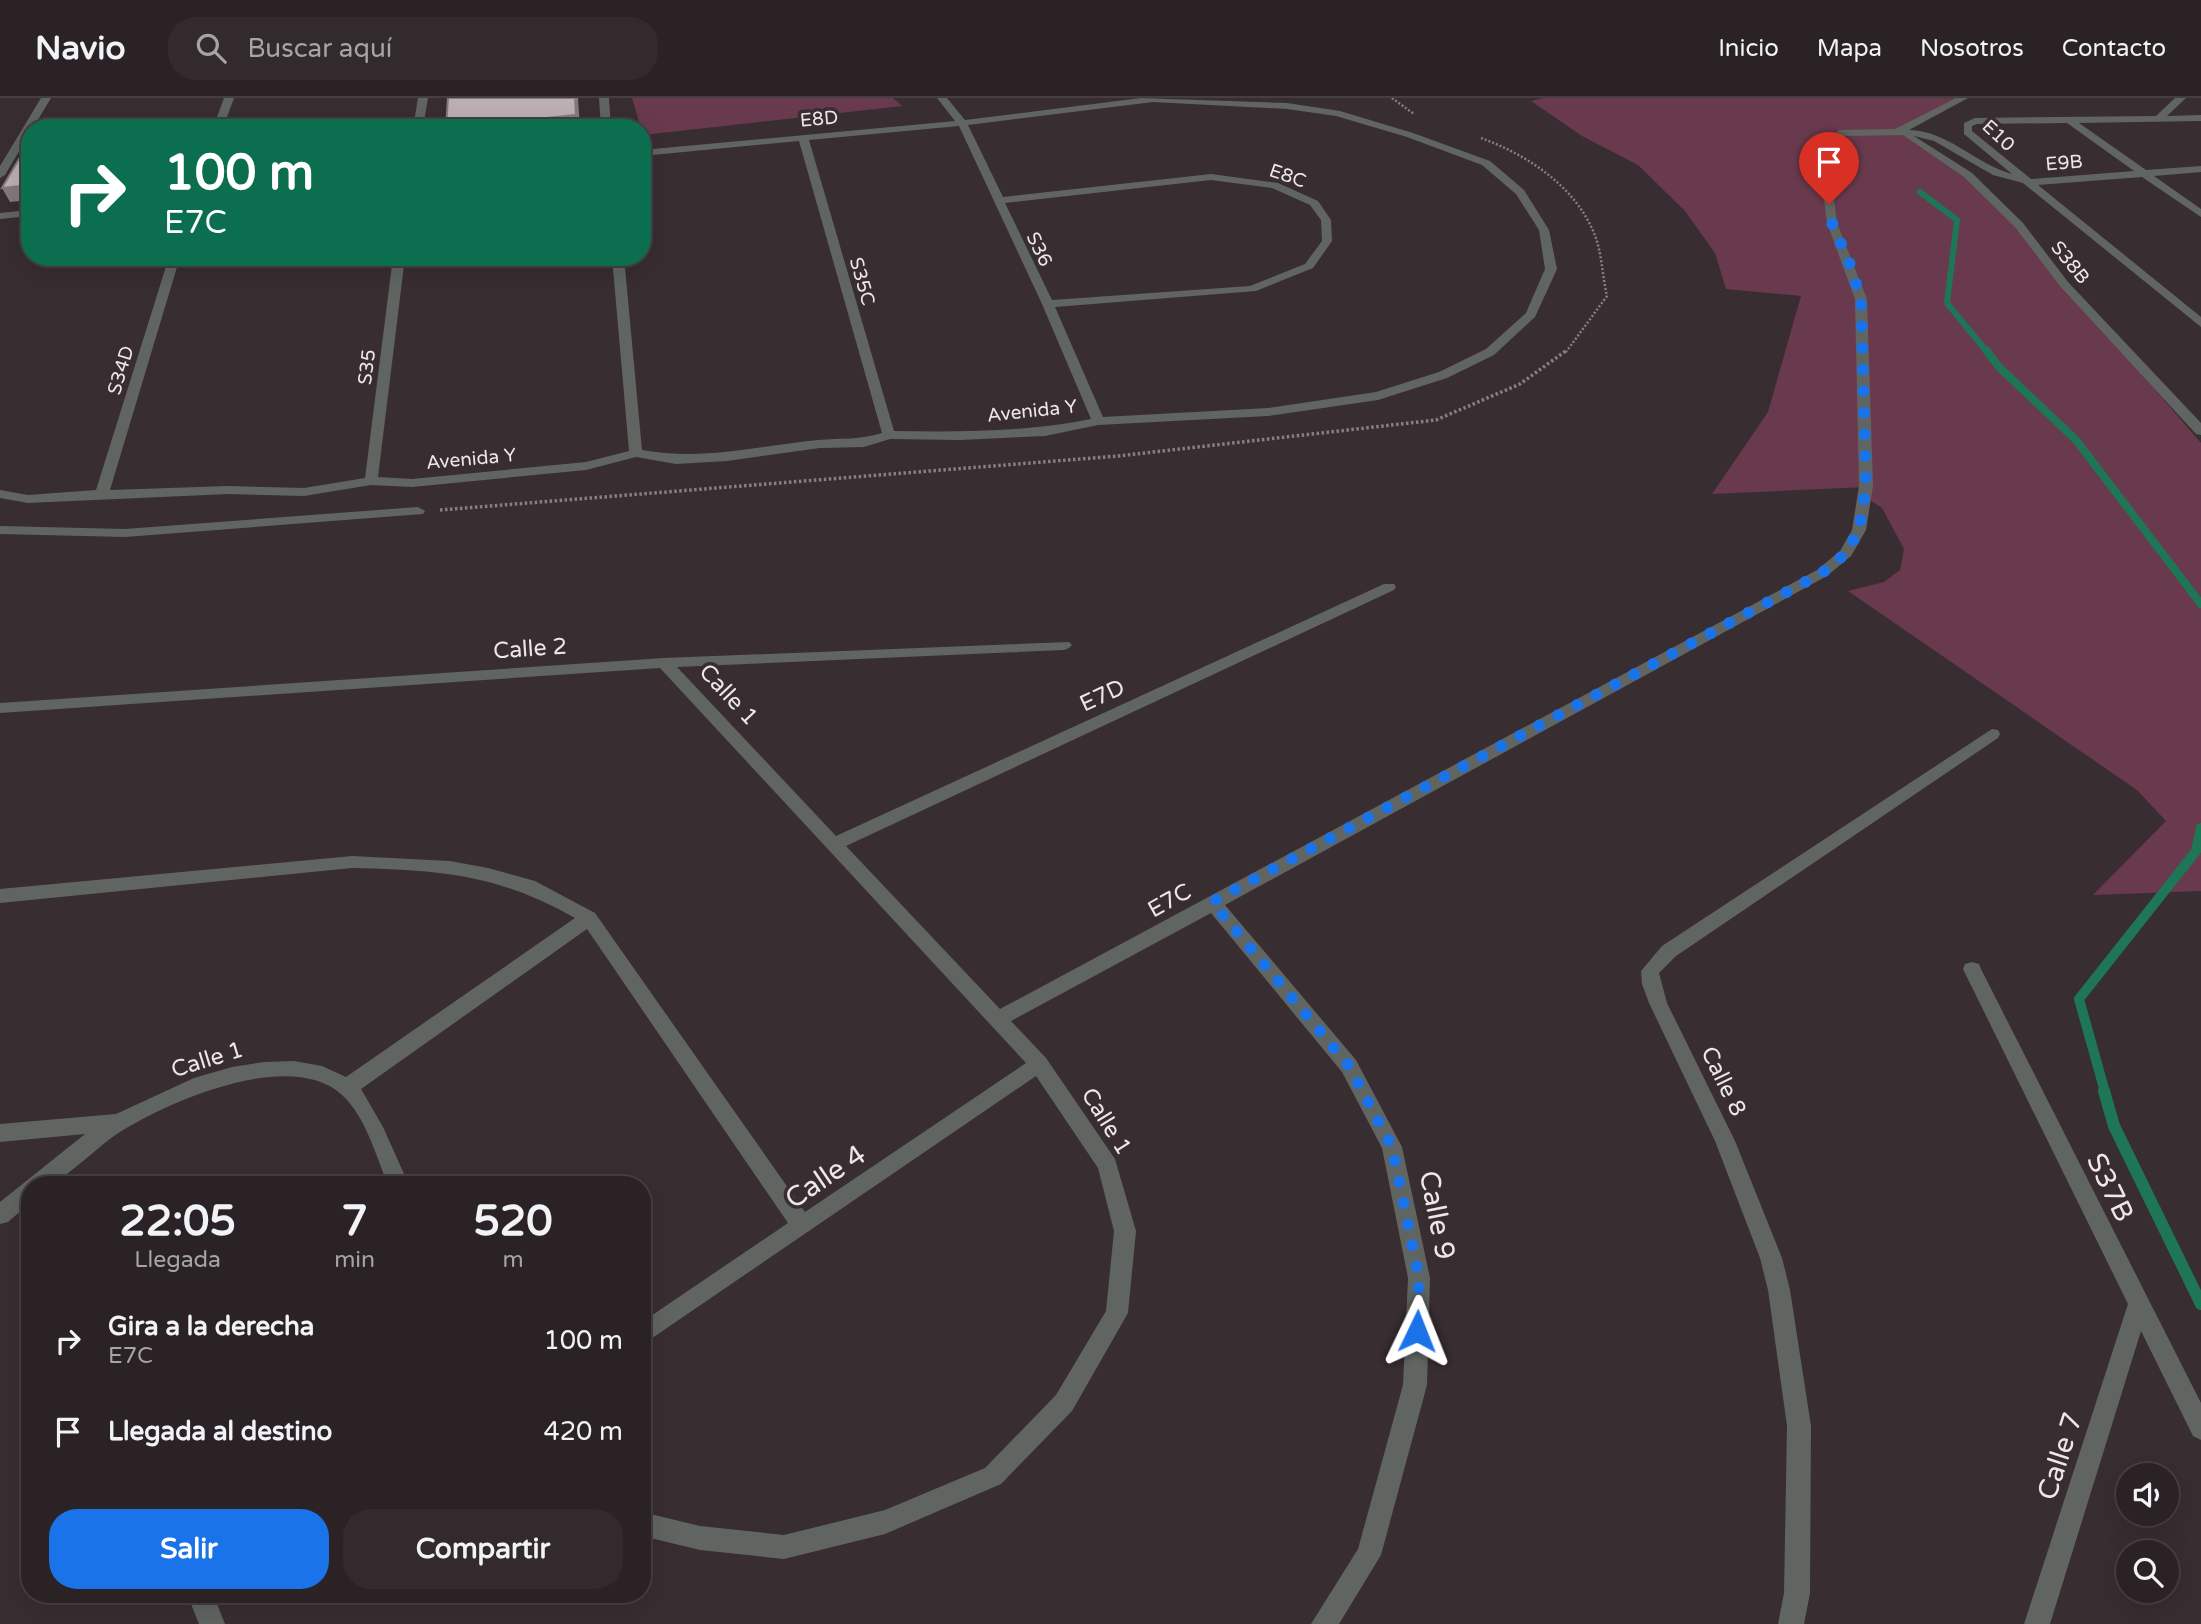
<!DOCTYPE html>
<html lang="es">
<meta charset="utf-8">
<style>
body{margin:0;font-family:"Varela Round",sans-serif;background:#322a2d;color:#f1f3f6;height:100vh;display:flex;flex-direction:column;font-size:26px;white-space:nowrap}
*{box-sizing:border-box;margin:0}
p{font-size:23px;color:#a5a4a7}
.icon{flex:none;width:38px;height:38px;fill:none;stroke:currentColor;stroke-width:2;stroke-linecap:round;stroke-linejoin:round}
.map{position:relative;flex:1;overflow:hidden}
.side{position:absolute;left:21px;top:1078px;width:630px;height:427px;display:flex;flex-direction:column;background:#2a2225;border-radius:28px;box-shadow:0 7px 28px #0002,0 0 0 2px #463f42}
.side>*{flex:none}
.banner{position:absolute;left:21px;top:21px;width:630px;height:147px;border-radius:28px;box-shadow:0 7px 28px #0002,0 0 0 2px #463f42;background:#0b6e4f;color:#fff;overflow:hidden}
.buttons{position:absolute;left:2116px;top:1365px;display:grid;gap:14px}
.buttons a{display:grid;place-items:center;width:63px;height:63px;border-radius:50%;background:#2a2225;box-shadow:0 7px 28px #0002,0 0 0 2px #463f42;font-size:35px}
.pin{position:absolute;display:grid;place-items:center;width:60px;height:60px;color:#fff;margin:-72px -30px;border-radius:50% 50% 50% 0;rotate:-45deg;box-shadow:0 0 7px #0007}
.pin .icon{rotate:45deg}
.me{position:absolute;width:77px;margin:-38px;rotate:2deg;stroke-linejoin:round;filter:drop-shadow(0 0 5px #0008)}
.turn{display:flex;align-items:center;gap:24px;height:147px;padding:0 28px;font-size:32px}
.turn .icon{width:91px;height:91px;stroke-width:2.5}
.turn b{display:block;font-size:49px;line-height:60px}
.eta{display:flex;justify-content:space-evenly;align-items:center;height:119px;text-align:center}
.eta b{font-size:42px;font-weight:700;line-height:49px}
.button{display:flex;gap:14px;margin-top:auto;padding:14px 28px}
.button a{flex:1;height:80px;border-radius:28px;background:#1a73e8;color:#fff;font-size:28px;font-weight:700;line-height:80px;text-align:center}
.button a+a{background:#322a2d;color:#f1f3f6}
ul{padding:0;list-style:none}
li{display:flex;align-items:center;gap:21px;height:91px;padding:0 28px}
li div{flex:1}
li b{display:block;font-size:26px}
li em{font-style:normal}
header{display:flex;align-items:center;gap:42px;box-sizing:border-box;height:98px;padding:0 35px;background:#2a2225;border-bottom:2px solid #463f42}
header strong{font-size:33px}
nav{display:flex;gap:38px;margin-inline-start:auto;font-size:24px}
.search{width:490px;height:63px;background:#322a2d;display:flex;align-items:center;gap:18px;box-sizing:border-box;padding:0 24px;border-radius:28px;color:#a5a4a7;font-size:26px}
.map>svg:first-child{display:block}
</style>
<header>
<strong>Navio</strong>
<div class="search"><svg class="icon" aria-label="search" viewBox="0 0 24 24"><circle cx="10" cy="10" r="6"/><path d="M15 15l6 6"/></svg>Buscar aquí</div>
<nav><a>Inicio</a><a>Mapa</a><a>Nosotros</a><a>Contacto</a></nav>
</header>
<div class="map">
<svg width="2201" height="1526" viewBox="0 0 2201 1526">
<rect width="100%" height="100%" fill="#382d31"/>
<g fill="#693a4d">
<polygon points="632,0 893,0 902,8 643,37"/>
<polygon points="1543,0 1963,0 1900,32 1968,77 2019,127 2064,186 2201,345 2201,793 2093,797 2166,723 2137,692 1848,493 1884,484 1900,472 1904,451 1882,410 1864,398 1865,389 1712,396 1768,314 1801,198 1726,191 1715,155 1685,113 1638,67 1582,38 1531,3"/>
</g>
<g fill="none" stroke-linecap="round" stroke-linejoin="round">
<polyline stroke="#1e7656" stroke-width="6" points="1920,94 1957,122 1947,205 1987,254"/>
<polyline stroke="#1e7656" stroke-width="8" points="1986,252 1999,269 2076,342 2201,506"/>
<polyline stroke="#1e7656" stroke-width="10" points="2105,994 2079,901 2196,753 2201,730"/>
<polyline stroke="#1e7656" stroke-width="12" points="2104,993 2114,1028 2201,1206"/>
<g stroke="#887f82" stroke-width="2.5" stroke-dasharray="2 2" stroke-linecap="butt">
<polyline points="1392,0 1414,16"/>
<path d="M1481 40C1527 57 1574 87 1594 135 1602 154 1602 177 1607 198L1566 254"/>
</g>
<polyline stroke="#887f82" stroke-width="3.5" stroke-dasharray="2.5 2.5" stroke-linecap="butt" points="440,412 1118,358 1436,322 1520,286 1567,252"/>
<g fill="#606562" fill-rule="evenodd">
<polygon points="41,0 51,0 33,30 30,30 30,35 5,77 0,80 0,68"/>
<polygon points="224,0 234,0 223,30 213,30"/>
<polygon points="418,0 428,0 423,30 413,30"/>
<polygon points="599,0 609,0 611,30 601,30"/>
<path d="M937 0H947L965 22 1141 0 1287 5 1340 13 1413 35 1490 63 1524 92 1549 132 1557 171 1535 219 1494 257 1447 280 1378 302 1268 318 1098 327 1045 338 960 342 890 341 864 349 820 350 727 363 676 366 636 359 586 372 412 389 371 387 304 398 228 396 28 405 0 400V392L28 397 96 392 169 159H180L110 392 228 388 304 390 365 380 393 159H405L378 379 412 381 586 364 629 353 612 159H624L642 352C704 363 758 348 818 342 841 340 860 342 882 335L799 43 642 58V52L955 23ZM1153 4 1287 11 1336 18 1407 39 1482 67 1516 96 1539 132 1545 171 1526 215 1486 251 1439 274 1376 294 1268 310 1103 319 1055 209 1256 193 1313 170 1332 143 1331 122 1318 103 1278 85 1211 76 1003 99 968 27ZM959 28 1042 206 1091 321C1026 334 961 334 894 333L809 42ZM1211 82 1272 90 1310 107 1321 122 1322 143 1305 166 1250 188 1052 202 1005 105Z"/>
<path d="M1956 0H1968L1909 32C1949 33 1975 66 2012 76L1964 36V25L1975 20 2156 18 2175 0H2186L2167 18 2201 17V23L2079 25 2146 72 2201 68V74L2154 78 2201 111V119L2142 79 2038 87 2201 219V229L2023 85 1993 77 1934 43 1914 38 1972 75 2023 125 2068 184 2201 325V337L2196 336 2060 188 2015 129 1964 79 1903 37 1842 38 1835 45 1841 62 1832 87 1837 125 1867 201 1873 388 1866 432 1851 458 1827 478 1225 807 1356 962 1402 1049 1430 1180 1427 1287 1381 1457 1339 1526H1311L1358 1451 1403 1287 1408 1180 1382 1050 1342 974 1211 815 1011 923 1046 960 1115 1061 1136 1133 1128 1215 1072 1313 1001 1386 885 1436 784 1461 700 1452 642 1438V1414L700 1428 784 1437 885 1412 985 1370 1056 1297 1106 1213 1114 1133 1098 1070 1036 978 642 1247V1224L788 1125 587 831 361 991 383 1029 409 1087H388C376 1058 366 1019 342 997 290 949 163 1005 114 1038 101 1047 60 1084 51 1087 45 1089 36 1087 30 1087V1105L8 1124 0 1126V1104L85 1036 0 1044V1026L116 1016 194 980 232 969 264 964 294 963 322 968 346 979 575 820C498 776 439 772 352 770L0 805V791L352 758 450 763 488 770 535 783 595 815 805 1114 1026 965 660 570 0 615V605L664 560 1069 544 1072 547 1069 550 1064 552 677 569 836 738 1384 486H1394L1396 489 1394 492 846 748 1000 911 1817 472 1840 453 1852 432 1859 388 1855 201 1827 125 1822 87 1831 62 1825 45 1839 32 1895 31ZM2067 25 2134 73 2031 81 1972 33V28L1977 26Z"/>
<polygon points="30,112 30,118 0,121 0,115"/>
<polygon points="418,409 425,413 423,416 125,439 0,436 0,428 125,431"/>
<polygon points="1992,631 1998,632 2000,636 1998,640 1676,858 1659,875 1667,905 1735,1043 1782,1160 1790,1192 1811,1328 1810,1495 1804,1526 1778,1526 1784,1495 1787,1328 1768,1192 1760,1160 1715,1043 1649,905 1642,886 1641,873 1662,848"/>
<polygon points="1972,864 1979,866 1981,871 2201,1305 2201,1342 2193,1338 2141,1233 2050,1526 2024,1526 2128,1206 1963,871 1965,866"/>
<polygon points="187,1496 213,1496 225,1526 199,1526"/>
</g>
</g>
<g fill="#847a7e">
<polygon points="575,0 578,0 580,30 446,30"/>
<polygon points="30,87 30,102 10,104 2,90"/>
</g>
<g fill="#bdafb4" stroke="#847a7e" stroke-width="2">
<polygon points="448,0 575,0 576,17 446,30"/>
<polygon points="30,60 30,87 2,90 19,61"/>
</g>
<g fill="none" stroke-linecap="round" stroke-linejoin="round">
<polyline stroke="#1a73e8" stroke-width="12" stroke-dasharray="0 21.6" points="1417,1233 1419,1180 1392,1049 1349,968 1212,804 1822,475 1846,455 1859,432 1866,388 1861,201 1849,164 1832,125 1829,106"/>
</g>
<g text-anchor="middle" stroke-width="7" stroke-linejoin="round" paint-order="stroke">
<g font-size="19" fill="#eee7e9" stroke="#382d31">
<text transform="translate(819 20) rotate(-5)" y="7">E8D</text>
<text transform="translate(1999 37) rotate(43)" y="7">E10</text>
<text transform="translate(2064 64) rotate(-5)" y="7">E9B</text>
<text transform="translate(1288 77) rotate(19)" y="7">E8C</text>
<text transform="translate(1040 151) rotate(64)" y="7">S36</text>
<text transform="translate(2071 164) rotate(51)" y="7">S38B</text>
<text transform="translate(863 183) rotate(74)" y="7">S35C</text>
<text transform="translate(366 269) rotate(-83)" y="7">S35</text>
<text transform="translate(120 272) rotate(-73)" y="7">S34D</text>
<text transform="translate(1032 312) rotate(-6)" y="7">Avenida Y</text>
<text transform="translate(471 360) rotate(-5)" y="7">Avenida Y</text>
</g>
<g font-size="23" fill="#eee7e9" stroke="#382d31">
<text transform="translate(530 550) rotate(-4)" y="8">Calle 2</text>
<text transform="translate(729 596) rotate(47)" y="8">Calle 1</text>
<text transform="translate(1102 597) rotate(-25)" y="8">E7D</text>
<text transform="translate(1169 802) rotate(-29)" y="8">E7C</text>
<text transform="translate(207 961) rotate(-17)" y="8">Calle 1</text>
<text transform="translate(1724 983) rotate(64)" y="8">Calle 8</text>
<text transform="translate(1107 1023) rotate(58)" y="8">Calle 1</text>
</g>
<g font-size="28" fill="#eee7e9" stroke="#382d31">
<text transform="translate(825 1078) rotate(-34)" y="10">Calle 4</text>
<text transform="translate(2111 1089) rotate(64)" y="10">S37B</text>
<text transform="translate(1438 1117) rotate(79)" y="10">Calle 9</text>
<text transform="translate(2059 1358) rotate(-72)" y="10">Calle 7</text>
</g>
</g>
</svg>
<div class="buttons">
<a><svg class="icon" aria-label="sound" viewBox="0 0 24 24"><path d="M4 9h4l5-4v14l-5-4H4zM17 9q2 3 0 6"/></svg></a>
<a><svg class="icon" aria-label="search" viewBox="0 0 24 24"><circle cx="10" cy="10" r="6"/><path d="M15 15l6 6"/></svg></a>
</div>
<div class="pin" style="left:1829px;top:106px;background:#d93025"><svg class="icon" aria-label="arrive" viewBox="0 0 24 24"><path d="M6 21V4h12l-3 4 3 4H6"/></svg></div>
<svg class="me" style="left:1417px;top:1233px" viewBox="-20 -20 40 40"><path d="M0-17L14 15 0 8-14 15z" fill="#1a73e8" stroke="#fff" stroke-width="4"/></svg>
<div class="banner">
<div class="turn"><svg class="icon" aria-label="right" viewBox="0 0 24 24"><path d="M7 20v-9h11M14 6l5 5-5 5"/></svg><div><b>100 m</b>E7C</div></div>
</div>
<section class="side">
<div class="eta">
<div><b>22:05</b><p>Llegada</p></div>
<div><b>7</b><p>min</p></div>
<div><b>520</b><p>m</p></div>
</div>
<ul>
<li><svg class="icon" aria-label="right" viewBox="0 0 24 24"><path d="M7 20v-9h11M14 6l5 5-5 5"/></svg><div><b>Gira a la derecha</b><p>E7C</p></div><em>100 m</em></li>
<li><svg class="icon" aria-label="arrive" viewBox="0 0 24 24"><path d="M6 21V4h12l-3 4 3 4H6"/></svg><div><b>Llegada al destino</b></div><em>420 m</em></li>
</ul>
<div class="button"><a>Salir</a><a>Compartir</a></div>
</section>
</div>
